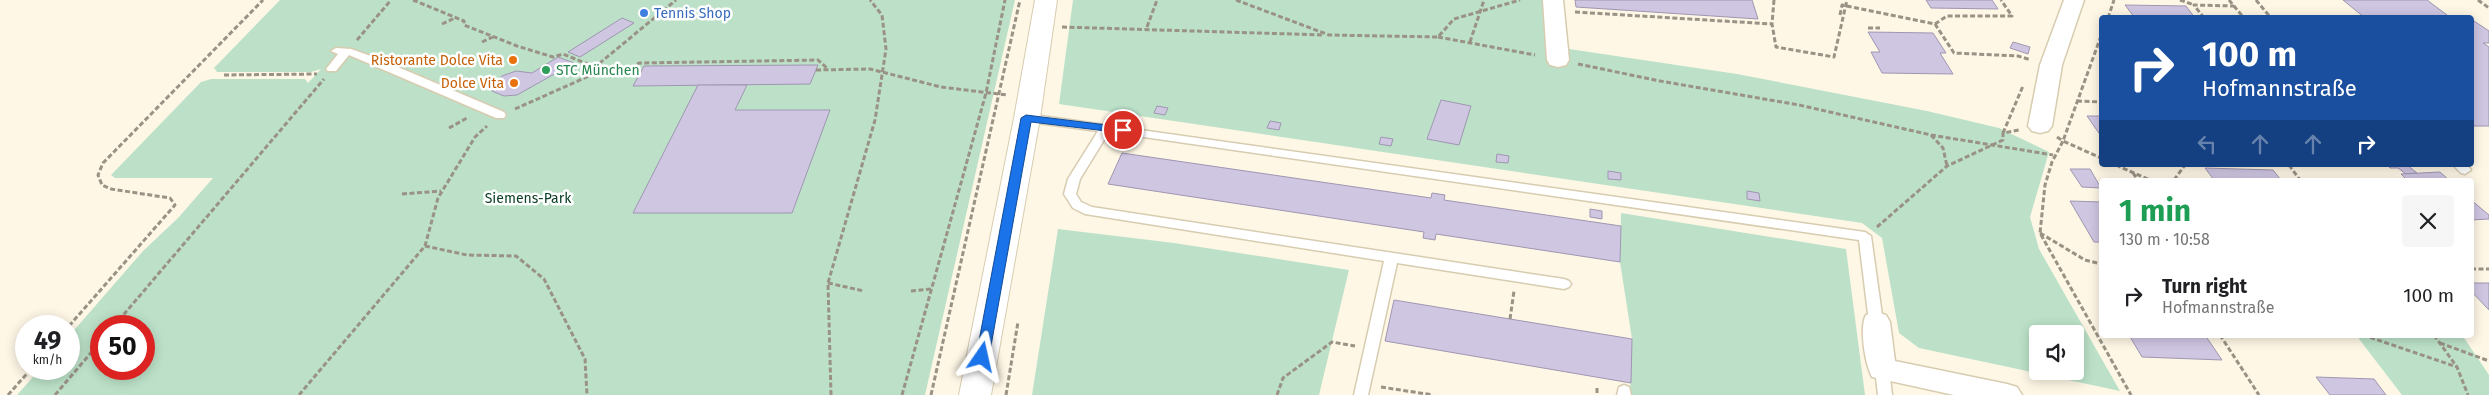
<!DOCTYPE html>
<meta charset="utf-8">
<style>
body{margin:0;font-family:"Fira Sans",sans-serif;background:#f6f6f6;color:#202124;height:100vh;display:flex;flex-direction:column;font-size:19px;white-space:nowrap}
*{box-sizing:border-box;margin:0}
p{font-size:16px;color:#757577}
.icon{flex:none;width:28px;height:28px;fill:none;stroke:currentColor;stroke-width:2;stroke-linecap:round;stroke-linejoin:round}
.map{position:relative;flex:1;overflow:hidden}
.side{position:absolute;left:2099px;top:178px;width:375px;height:160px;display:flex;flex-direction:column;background:#fff;border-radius:5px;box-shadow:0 2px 12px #0003}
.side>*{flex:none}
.top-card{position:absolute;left:2099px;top:15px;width:375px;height:152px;border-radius:5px;box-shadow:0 2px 12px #0003;background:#1a4fa0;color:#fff;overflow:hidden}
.controls{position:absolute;left:2029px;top:325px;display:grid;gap:10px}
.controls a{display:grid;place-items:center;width:55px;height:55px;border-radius:5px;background:#fff;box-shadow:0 2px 12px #0003;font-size:25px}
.speed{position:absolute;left:15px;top:315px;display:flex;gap:10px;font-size:25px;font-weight:700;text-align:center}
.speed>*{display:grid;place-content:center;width:65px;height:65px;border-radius:50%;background:#fff;box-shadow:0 2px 12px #0003;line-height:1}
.speed small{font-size:12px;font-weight:400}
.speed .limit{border:8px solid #d22;background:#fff;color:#111}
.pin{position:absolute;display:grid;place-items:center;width:42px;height:42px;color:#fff;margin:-21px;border:2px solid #fff;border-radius:50%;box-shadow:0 1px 5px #0007}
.me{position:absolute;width:55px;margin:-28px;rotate:11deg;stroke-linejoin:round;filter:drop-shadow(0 0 4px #0008)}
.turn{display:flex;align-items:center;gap:18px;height:105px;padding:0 20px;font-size:22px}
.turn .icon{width:65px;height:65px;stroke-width:2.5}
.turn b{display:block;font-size:35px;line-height:42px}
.lanes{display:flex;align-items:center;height:48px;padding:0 20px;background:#0003;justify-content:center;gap:25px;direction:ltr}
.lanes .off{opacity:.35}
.round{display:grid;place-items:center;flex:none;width:52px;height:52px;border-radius:5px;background:#f6f6f6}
.summary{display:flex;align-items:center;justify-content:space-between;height:85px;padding:0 20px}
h1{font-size:30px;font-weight:700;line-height:38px;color:#1e9e55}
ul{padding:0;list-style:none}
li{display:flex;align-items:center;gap:15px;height:65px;padding:0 20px}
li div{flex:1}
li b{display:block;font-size:19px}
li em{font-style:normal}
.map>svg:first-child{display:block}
</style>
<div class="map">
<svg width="2489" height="395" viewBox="0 0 2489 395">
<rect width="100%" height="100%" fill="#fef7e6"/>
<g fill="#bce1c8" fill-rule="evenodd">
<path d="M280 0H1015L925 395H17L40 369H69V336L143 251 178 218 213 178H115L111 175 201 82 211 79H305L308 83 321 69 311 72H217L214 68ZM101 326H144V369H101Z"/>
<path d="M1073 0H1545L1549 46 1737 74 1927 111 1999 128 2049 152 2030 217 2039 249 2120 391 1919 348 1899 333 1882 238 1862 223 1059 104ZM2038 334H2075V371H2038Z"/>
<polygon points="1621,213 1846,249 1865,395 1630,395 1632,339 1620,262"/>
<polygon points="1058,229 1174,243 1349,270 1319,395 1032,395"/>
<polygon points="2356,335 2462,335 2489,375 2489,395 2402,395"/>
</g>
<g fill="#cfc6e2" stroke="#9f96b1">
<polygon points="1575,0 1752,0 1758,19 1576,7"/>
<polygon points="1926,0 1992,0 1998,9 1931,8"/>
<polygon points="2343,0 2427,0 2451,18 2365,18"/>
<polygon points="2125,5 2186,6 2195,18 2135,18"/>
<polygon points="622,18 634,23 580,57 568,52"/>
<polygon points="2471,19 2489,31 2489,43 2483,43 2489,47 2489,126 2471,126"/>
<polygon points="1868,32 1933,33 1946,53 1940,53 1953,74 1882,73 1871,52 1880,52"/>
<polygon points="2013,42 2030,47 2028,54 2010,48"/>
<polygon points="558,57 574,63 517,95 504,96 492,91 493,84 502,76 516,71 532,73"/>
<polygon points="818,65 810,84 633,86 644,66"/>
<polygon points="698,85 747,85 735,110 830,110 792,213 633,213"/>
<polygon points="1441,100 1471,106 1459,145 1427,139"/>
<polygon points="1157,106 1168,108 1165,115 1154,113"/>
<polygon points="2087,116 2101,116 2101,136"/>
<polygon points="1270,121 1281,123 1279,130 1267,128"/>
<polygon points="1381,137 1393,139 1391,146 1379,144"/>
<polygon points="1122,153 1431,198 1432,193 1445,195 1444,200 1621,226 1620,262 1436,234 1435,240 1423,238 1424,232 1108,184"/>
<polygon points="1497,154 1509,156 1508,163 1496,162"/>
<polygon points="2387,165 2407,165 2417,173 2406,174 2398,168 2390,168"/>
<polygon points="2205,168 2273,170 2281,180 2214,180"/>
<polygon points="2070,169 2090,169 2101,188 2082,187"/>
<polygon points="1608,171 1621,173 1621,180 1608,179"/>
<polygon points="2440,172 2449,180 2407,180 2401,174"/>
<polygon points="1747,191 1759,193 1760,201 1747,199"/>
<polygon points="2471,200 2489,215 2489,219 2471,220"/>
<polygon points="2070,201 2101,202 2101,242 2094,242"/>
<polygon points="1590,209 1602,211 1602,219 1590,217"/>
<polygon points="2471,283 2489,283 2489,310 2471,291"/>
<polygon points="1394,300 1632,339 1631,383 1385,341"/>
<polygon points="2129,335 2205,335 2222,360 2142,357"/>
<polygon points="2316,377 2374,379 2386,395 2330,395"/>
</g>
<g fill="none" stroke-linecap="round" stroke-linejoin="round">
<g stroke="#d8ccb0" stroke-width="3">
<g id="lane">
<polygon points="336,48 351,49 379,59 504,112 506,115 504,118 496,118 349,55 336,71 328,71 326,69 338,54 331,51"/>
<polygon points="1027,114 1865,232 1871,236 1883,322 1881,326 1871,326 1869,322 1859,240 1109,132 1080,179 1076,194 1081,202 1092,207 1564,279 1569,281 1571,284 1569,287 1564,289 1397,263 1368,395 1354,395 1384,261 1085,214 1073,208 1064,194 1068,179 1098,131 1023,121 1021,118"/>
<polygon points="2453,165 2467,165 2471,170 2465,174 2461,173"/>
<polygon points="1882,364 1887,365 1889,369 1892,395 1878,395 1875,369 1877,365"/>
<polygon points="1624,385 1629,387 1631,395 1617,395 1619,387"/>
</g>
</g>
<g stroke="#d8ccb0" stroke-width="3">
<g id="street">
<polygon points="1543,0 1563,0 1569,60 1566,65 1558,67 1550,65 1547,60"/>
<polygon points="2064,0 2084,0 2062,65 2052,126 2048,131 2040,133 2032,131 2028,126 2040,65"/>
<path d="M1876 312 1886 315 1890 322 1895 361 2007 384 2017 387 2022 395H1954L1872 377C1865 364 1859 327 1866 315Z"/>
</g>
</g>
<g stroke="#d8ccb0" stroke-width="2">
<polygon id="secondary" points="1035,0 1057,0 1040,118 991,395 959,395 1014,118"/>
</g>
<g stroke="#999285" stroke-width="3" stroke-dasharray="5 2.5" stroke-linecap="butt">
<polyline points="413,0 464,21 464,25 517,46 553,57 563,54 595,67"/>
<polyline points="1236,0 1329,35 1438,37 1454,19 1520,0"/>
<polyline points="1774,0 1772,24 1776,47 1834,57 1847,0"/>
<polyline points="2180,0 2194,5"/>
<polyline points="2229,0 2244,18"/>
<polyline points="2256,0 2271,18"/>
<polyline points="2478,0 2489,8"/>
<polyline points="1575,12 1772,24"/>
<polyline points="1840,15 1842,5 1935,24 1954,53 2018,56 2031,60"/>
<polyline points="2108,18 2114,0"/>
<polyline points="2204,18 2194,5 2234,6"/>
<polyline points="442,24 455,18"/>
<polyline points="1935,24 1947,16 2012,16 2001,0"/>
<polyline points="1062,27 1324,35"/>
<polyline points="1147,27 1157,0"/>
<polyline points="1868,28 1880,28"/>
<polyline points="2101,36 2063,141 2101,158"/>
<polyline points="1438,37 1535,55"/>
<polyline points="357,40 391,0"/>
<polyline points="482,42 493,37"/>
<polyline points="1470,42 1484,0"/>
<polyline points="1578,64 1660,81 1799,105 1931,135 2053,155"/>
<polyline points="816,70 870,69 941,87 1007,95"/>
<polyline points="625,73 639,63 818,60 828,69"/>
<polyline points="224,75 317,74"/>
<polyline points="590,76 640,72"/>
<polyline points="2077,101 2101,102"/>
<polyline points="515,109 589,76 595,67 676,0"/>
<polyline points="449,128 467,118"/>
<polyline points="2003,133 2023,86"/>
<polyline points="1931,135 1943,148 1947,166"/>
<polyline points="2057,137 2063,141 2052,162 2045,185 2040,233 2131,395"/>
<polyline points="2116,165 2150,180"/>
<polyline points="2289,165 2300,180"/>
<polyline points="2133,173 2138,180"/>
<polyline points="2174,180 2185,165"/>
<polyline points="402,194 441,191"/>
<polyline points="1877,227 1947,166 2003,140 2003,133 2019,130"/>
<polyline points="2040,233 2085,260 2101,264"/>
<polyline points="425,246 467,255 516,256 544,279 585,359 587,395"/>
<polyline points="2471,269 2489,269"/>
<polyline points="828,283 864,291"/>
<polyline points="911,291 931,289"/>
<polyline points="1510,319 1514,291"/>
<polyline points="69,326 175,205 170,198 111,189 102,185 98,175 103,163 263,0"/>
<polyline points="114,326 324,79"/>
<polyline points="2220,335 2259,395"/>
<polyline points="2363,335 2457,367"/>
<polyline points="2434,335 2457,367 2468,395"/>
<polyline points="2440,343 2489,361"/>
<polyline points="1381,387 1433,395"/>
<polyline points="1597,388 1597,395"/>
<polyline points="8,395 31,369"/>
<polyline points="55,395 101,341"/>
<polyline points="299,395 425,246 438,198 475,137 487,126"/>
<polyline points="831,395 828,283 875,120 886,49 882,15 870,0"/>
<polyline points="902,395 986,93 1005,0"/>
<polyline points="931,395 1020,0"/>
<polyline points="1006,395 1018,322"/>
<polyline points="1277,395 1283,378 1332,342 1355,346"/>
</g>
<use href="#lane" fill="#fff" fill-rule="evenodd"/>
<use href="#street" fill="#fff" fill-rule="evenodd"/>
<use href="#secondary" fill="#fff" fill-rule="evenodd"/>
</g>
<polygon fill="#1a73e8" stroke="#114b97" points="1026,115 1123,127 1128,130 1123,133 1031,122 989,357 982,362 976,357 1021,118"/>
<circle fill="#3f7fe0" stroke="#fff" stroke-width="2" cx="644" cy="13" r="5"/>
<g fill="#e8710a" stroke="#fff" stroke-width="2">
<circle cx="513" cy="60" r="5"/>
<circle cx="514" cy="83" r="5"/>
</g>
<circle fill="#2e9e5b" stroke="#fff" stroke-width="2" cx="546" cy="70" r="5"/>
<g text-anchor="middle" stroke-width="5" stroke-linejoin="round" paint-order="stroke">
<g font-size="14" fill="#366cbe" stroke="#fff" text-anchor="start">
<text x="654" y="18">Tennis Shop</text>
</g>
<g font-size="14" fill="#c56008" stroke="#fff" text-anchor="end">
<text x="503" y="65">Ristorante Dolce Vita</text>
<text x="504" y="88">Dolce Vita</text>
</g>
<g font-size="14" fill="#27864d" stroke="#fff" text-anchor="start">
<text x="556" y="75">STC München</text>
</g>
<g font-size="14" fill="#0e4027" stroke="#fff">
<text x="528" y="203">Siemens-Park</text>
</g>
</g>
</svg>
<div class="controls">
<a><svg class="icon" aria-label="sound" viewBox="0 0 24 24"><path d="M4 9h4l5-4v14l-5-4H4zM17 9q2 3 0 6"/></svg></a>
</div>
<div class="speed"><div>49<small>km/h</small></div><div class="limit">50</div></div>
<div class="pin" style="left:1123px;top:130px;background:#d93025"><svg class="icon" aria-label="arrive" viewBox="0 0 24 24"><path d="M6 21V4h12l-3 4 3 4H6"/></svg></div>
<svg class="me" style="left:982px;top:357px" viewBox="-20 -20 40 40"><path d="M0-17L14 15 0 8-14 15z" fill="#1a73e8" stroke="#fff" stroke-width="4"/></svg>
<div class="top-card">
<div class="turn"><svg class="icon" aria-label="right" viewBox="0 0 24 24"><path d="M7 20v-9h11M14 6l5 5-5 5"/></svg><div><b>100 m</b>Hofmannstraße</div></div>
<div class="lanes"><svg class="icon off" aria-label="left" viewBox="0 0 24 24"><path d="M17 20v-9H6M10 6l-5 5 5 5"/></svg><svg class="icon off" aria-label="ahead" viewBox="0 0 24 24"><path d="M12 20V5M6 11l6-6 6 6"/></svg><svg class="icon off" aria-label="ahead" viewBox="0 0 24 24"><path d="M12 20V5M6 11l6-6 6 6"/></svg><svg class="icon" aria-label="right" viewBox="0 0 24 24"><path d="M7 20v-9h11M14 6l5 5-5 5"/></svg></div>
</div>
<section class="side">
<div class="summary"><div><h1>1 min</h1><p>130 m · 10:58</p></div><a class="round"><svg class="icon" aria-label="close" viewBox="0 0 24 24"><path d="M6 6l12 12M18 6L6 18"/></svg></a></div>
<ul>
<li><svg class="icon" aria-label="right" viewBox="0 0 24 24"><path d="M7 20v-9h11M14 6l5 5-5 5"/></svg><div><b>Turn right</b><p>Hofmannstraße</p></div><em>100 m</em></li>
</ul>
</section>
</div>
